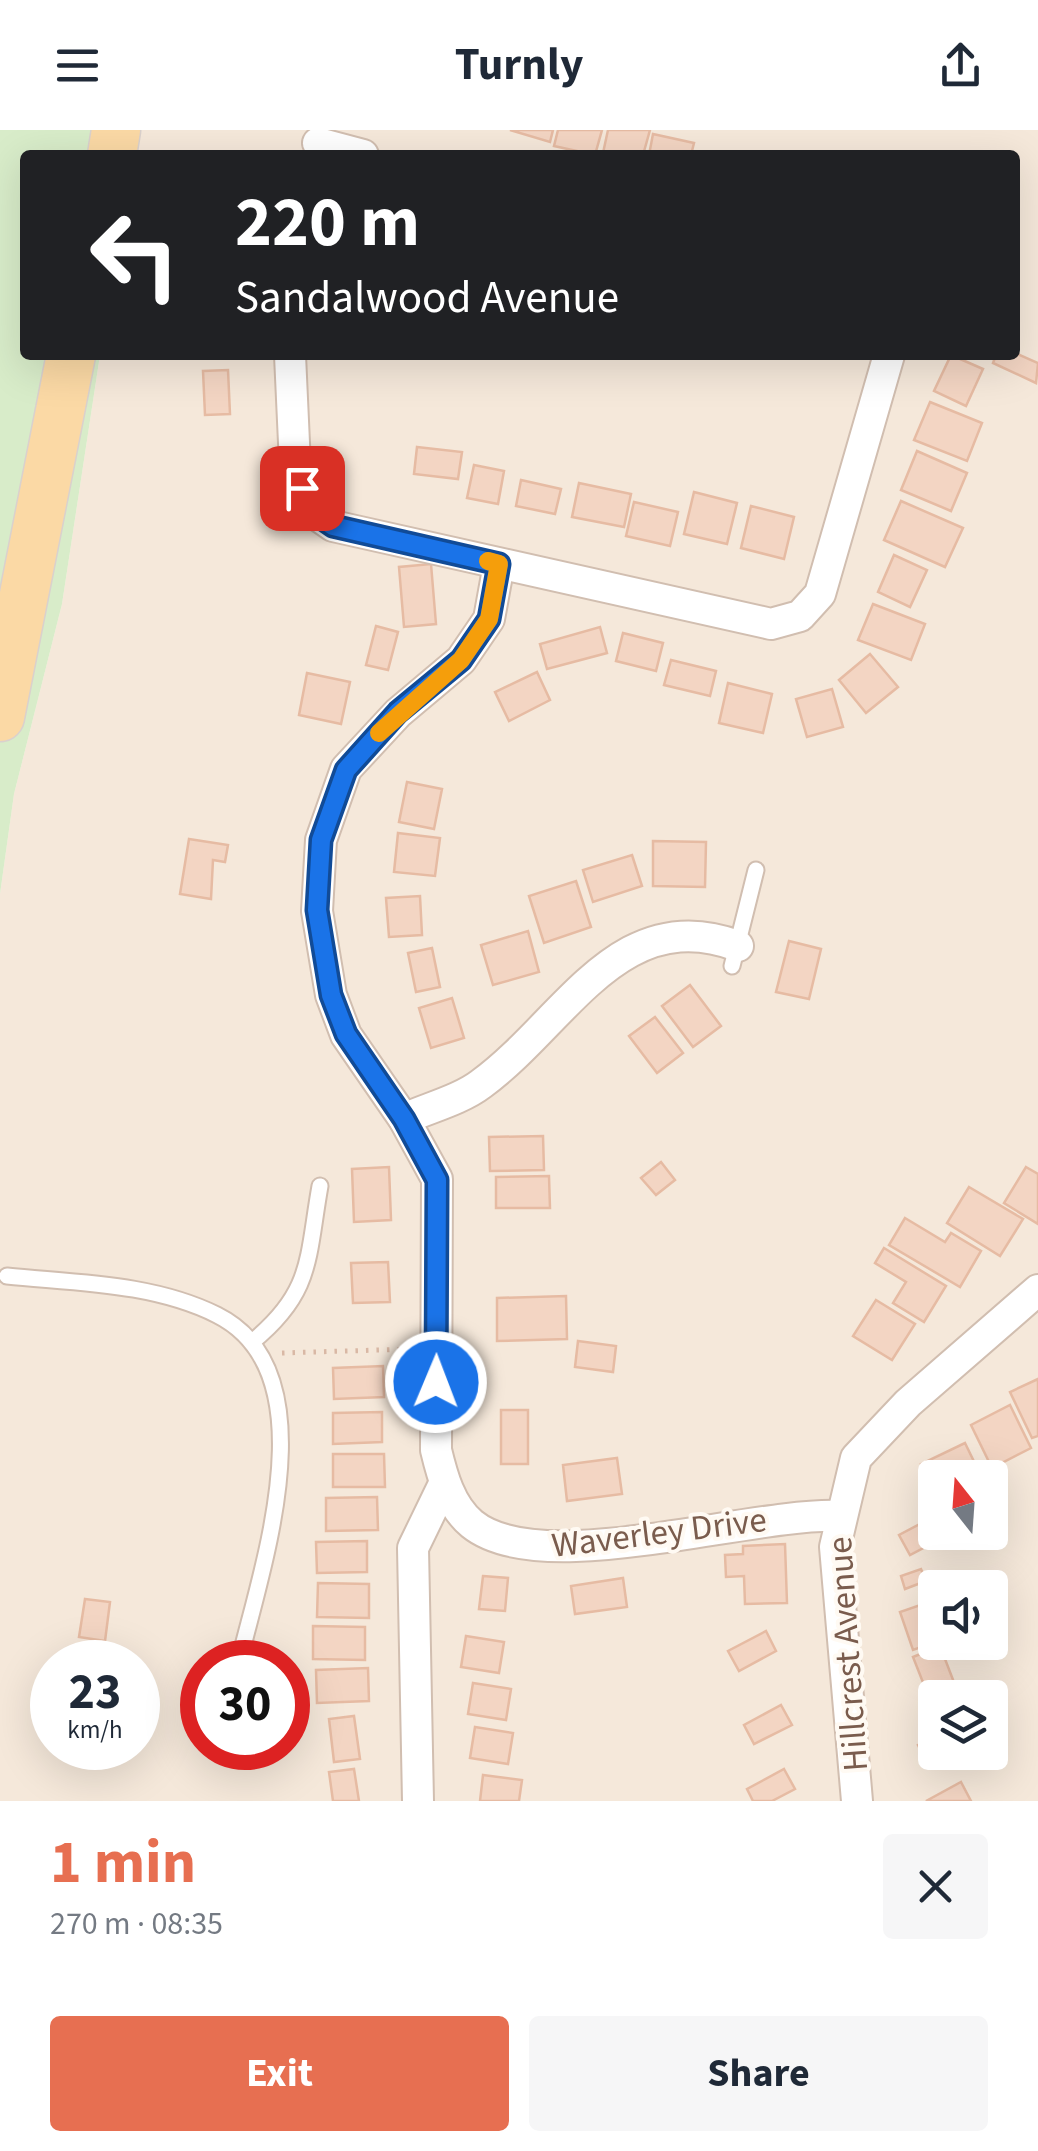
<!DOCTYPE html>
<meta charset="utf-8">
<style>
body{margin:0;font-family:"Source Sans 3",sans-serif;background:#f6f6f7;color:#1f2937;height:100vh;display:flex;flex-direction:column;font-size:38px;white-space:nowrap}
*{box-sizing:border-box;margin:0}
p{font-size:32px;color:#747a83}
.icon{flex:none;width:55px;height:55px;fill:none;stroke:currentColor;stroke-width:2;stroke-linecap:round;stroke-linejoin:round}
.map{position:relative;height:1671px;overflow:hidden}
.drawer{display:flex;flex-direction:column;background:#fff;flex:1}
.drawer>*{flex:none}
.hud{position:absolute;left:20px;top:20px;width:1000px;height:210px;border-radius:10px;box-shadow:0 10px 40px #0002;background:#202124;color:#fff;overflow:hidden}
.needle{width:65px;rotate:343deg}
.tools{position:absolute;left:918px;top:1330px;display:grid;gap:20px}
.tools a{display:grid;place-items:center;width:90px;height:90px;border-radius:10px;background:#fff;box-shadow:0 10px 40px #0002;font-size:50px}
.speed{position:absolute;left:30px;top:1510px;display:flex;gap:20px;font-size:50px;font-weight:700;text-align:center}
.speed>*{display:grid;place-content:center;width:130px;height:130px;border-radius:50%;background:#fff;box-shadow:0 10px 40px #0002;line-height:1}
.speed small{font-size:25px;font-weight:400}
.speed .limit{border:15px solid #d22;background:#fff;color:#111}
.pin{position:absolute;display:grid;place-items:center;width:85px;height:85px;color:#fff;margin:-42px;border-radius:20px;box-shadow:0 5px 15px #0006}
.me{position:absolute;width:110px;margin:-55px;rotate:1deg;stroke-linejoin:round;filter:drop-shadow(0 0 8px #0008)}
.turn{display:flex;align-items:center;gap:35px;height:210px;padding:0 50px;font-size:45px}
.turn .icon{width:130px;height:130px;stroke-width:2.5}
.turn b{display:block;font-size:70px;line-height:85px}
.round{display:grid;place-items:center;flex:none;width:105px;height:105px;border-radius:10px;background:#f6f6f7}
.headline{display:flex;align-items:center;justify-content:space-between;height:170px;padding:0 50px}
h1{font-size:60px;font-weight:700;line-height:75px;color:#e76f51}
.button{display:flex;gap:20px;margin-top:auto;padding:20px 50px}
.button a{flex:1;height:115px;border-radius:10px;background:#e76f51;color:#fff;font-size:40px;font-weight:700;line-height:115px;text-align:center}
.button a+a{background:#f6f6f7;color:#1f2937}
header{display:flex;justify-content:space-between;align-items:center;height:130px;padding:0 50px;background:#fff;font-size:45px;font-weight:700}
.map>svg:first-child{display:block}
</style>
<header><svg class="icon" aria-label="menu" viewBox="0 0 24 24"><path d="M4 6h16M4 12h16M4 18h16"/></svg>Turnly<svg class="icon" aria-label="share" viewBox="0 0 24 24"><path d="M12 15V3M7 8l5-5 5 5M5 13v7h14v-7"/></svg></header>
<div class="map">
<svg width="1038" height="1671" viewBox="0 0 1038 1671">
<rect width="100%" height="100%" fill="#fdf6ec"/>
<path fill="#f5e8da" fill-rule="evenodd" d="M136 0H1038V1671H0V764L14 664 62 474 100 225H1015V25H131ZM935 1348H990V1402H935ZM935 1458H990V1512H935ZM52 1532H138V1618H52ZM202 1532H288V1618H202ZM935 1568H990V1622H935Z"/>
<polygon fill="#d8ecc9" points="0,0 136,0 131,25 25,25 25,225 100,225 62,474 14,664 0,764"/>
<g fill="#f3d5c3" stroke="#e6bba3" stroke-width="2.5">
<polygon points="510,0 553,0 550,12"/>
<polygon points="558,0 602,0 595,25 554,16"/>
<polygon points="608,0 650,0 643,25 603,23"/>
<polygon points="653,4 694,13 691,25 649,25"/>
<polygon points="1015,223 1038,233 1036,253 993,233 996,225"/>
<polygon points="951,225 983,239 966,276 934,261"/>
<polygon points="228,240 230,284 205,285 203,241"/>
<polygon points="930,272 982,293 967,331 914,310"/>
<polygon points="417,317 462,322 458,349 414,344"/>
<polygon points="917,321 967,343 951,381 901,360"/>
<polygon points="474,335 504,341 498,374 467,368"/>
<polygon points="521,350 561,359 555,384 516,376"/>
<polygon points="579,353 631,364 624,397 572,387"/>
<polygon points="694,362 737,373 727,414 684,404"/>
<polygon points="901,371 963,398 945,437 884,410"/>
<polygon points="634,372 678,382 670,416 626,406"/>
<polygon points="751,376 794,387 784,429 741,418"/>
<polygon points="894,425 927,440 910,477 878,462"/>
<polygon points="431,434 436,494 404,497 399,437"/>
<polygon points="873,474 925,494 911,530 858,510"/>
<polygon points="376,496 398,502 388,540 366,535"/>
<polygon points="600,497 607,523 547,539 540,514"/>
<polygon points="623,503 663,513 656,541 616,531"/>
<polygon points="870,524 898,557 866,583 839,550"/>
<polygon points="671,530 716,541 710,566 664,555"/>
<polygon points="537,542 550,570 509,591 495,562"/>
<polygon points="307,543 350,552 341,594 299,585"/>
<polygon points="728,553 772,564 763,603 719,593"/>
<polygon points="832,559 843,597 807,607 796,569"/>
<polygon points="407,652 442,659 434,699 399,692"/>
<polygon points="398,703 440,708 435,746 394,742"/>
<polygon points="189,709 228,715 225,732 213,730 211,769 180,764"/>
<polygon points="653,711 706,712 705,757 653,756"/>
<polygon points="632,725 642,756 593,772 583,740"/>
<polygon points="576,751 591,797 544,813 529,766"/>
<polygon points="420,766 422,805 389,807 386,768"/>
<polygon points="528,801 539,842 493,855 481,815"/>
<polygon points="789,811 821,819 809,869 776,862"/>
<polygon points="432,818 440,857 416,862 408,823"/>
<polygon points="690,855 721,896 693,917 662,876"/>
<polygon points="452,868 464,908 431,918 419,878"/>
<polygon points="655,887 683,923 657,943 629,906"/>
<polygon points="543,1006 544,1040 490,1041 489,1007"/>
<polygon points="661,1032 675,1050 656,1065 641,1048"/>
<polygon points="389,1037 391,1090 354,1092 352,1039"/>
<polygon points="1026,1037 1038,1044 1038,1094 1004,1073"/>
<polygon points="549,1046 550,1078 496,1078 496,1047"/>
<polygon points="969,1057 1023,1089 1000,1126 947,1093"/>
<polygon points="905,1088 945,1112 951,1103 981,1121 960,1157 889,1115"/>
<polygon points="884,1118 946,1156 924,1192 893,1173 906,1152 875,1133"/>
<polygon points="388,1132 390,1172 353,1173 351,1133"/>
<polygon points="566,1166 567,1209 497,1211 497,1168"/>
<polygon points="876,1170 915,1194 892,1230 853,1206"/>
<polygon points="578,1211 616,1216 613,1242 575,1237"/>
<polygon points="383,1236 384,1267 334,1269 333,1238"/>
<polygon points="1038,1249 1038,1306 1032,1308 1010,1262"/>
<polygon points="1010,1275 1031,1318 992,1338 971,1295"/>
<rect x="501" y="1280" width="27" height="54"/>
<polygon points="382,1282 382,1312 333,1314 333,1283"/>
<polygon points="965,1313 982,1348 935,1348 935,1363 921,1334"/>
<polygon points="333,1324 384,1324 385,1357 333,1357"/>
<polygon points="617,1328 622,1364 567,1371 563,1335"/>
<polygon points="377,1367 378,1400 326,1401 326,1368"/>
<polygon points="935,1386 935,1402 948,1405 910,1425 899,1405"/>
<polygon points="367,1411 367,1442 317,1443 316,1412"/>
<polygon points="785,1414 787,1473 745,1474 744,1446 726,1447 725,1425 743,1424 743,1416"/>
<polygon points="921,1439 926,1451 905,1459 901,1446"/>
<polygon points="483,1446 508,1448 505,1481 479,1479"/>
<polygon points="623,1448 627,1477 575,1484 571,1456"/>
<polygon points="318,1453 369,1454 369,1488 317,1487"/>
<polygon points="85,1469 110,1472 105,1511 79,1507"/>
<polygon points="935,1470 935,1512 913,1520 900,1482"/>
<polygon points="313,1496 365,1497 365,1530 313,1529"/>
<polygon points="766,1501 776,1521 739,1541 728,1521"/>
<polygon points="466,1506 504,1512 499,1543 461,1537"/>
<polygon points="940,1516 960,1568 935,1568 935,1583 913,1527"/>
<polygon points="368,1538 369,1571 317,1573 316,1540"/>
<polygon points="473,1553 511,1559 506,1590 468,1584"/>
<polygon points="781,1575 792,1595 754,1614 744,1595"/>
<polygon points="354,1586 360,1629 334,1632 329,1589"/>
<polygon points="475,1597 513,1603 508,1634 470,1628"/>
<polygon points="935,1606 935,1622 952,1622 928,1635 918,1615"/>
<polygon points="354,1639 359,1671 333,1671 329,1642"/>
<polygon points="784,1639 795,1659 772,1671 753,1671 747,1659"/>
<polygon points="483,1645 522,1650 519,1671 480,1671"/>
<polygon points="961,1652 971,1671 926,1671"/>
</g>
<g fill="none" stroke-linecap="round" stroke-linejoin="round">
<g stroke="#d1beb0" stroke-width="19">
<g id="lane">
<polyline points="732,836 756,740"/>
<path d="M7 1146C76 1153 153 1153 217 1185 331 1242 261 1439 239 1532"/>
<path d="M252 1212C313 1162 307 1129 320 1056"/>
</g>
</g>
<g stroke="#d1beb0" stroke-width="34">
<g id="street">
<polyline points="318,13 363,25"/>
<polyline points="290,225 295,335 310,380 333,396 771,494 800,486 820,464 889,225"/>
<path d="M499 434 489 489 461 530 398 583 346 639 321 710 317 781 331 865 346 905 404 989 437 1049 436 1320C442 1345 450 1376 472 1394 541 1450 749 1382 840 1386"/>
<path d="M404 989C428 978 460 970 481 954 565 893 619 771 738 816"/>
<polyline points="418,1671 413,1418 444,1354"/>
<polyline points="857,1671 835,1417 856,1328 908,1273 1038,1160"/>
</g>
</g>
<g stroke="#dad1cd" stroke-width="51">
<g id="primary">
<polyline points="112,25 116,0"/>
<polyline points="0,587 71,225"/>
</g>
</g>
<polyline stroke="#d9b8a5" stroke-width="5" stroke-dasharray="2.5 8" stroke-linecap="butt" points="282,1223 411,1219"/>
<use href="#lane" stroke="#fff" stroke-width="15"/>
<use href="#street" stroke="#fff" stroke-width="30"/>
<use href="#primary" stroke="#fbd9a5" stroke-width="48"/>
</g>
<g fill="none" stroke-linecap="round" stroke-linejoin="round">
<g stroke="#114b97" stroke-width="25">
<polyline id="route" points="302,358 310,380 333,396 499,434 489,489 461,530 398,582 346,640 321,710 317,780 331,865 346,904 404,989 437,1050 436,1252"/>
</g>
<use href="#route" stroke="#1a73e8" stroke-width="18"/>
<polyline stroke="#f59e0b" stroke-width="18" points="379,603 461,530 489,489 499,434 488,431"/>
</g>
<g text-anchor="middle" stroke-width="8" stroke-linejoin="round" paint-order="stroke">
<g font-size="35" fill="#7a5c4d" stroke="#fffaf3">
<text transform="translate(659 1402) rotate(-7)" y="12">Waverley Drive</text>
<text transform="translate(847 1524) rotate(-94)" y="12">Hillcrest Avenue</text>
</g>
</g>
</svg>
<div class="tools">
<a><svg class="needle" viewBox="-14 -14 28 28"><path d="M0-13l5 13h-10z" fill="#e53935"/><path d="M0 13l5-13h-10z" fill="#747a83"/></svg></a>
<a><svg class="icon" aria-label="sound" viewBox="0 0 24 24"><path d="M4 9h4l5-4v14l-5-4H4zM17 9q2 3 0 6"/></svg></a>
<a><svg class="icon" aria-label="layers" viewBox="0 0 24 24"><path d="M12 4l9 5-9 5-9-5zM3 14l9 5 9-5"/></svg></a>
</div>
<div class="speed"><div>23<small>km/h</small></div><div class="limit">30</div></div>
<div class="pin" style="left:302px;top:358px;background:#d93025"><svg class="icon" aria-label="arrive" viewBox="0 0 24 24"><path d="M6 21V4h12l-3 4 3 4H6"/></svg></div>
<svg class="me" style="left:436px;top:1252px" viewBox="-20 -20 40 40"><circle r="17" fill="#1a73e8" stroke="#fff" stroke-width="3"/><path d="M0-11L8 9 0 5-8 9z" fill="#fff"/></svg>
<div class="hud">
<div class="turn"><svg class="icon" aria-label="left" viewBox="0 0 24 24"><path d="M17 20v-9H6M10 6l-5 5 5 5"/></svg><div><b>220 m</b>Sandalwood Avenue</div></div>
</div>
</div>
<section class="drawer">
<div class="headline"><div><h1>1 min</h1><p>270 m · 08:35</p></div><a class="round"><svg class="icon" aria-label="close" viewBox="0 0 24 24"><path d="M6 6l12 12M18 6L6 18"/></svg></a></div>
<div class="button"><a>Exit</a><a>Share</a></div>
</section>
